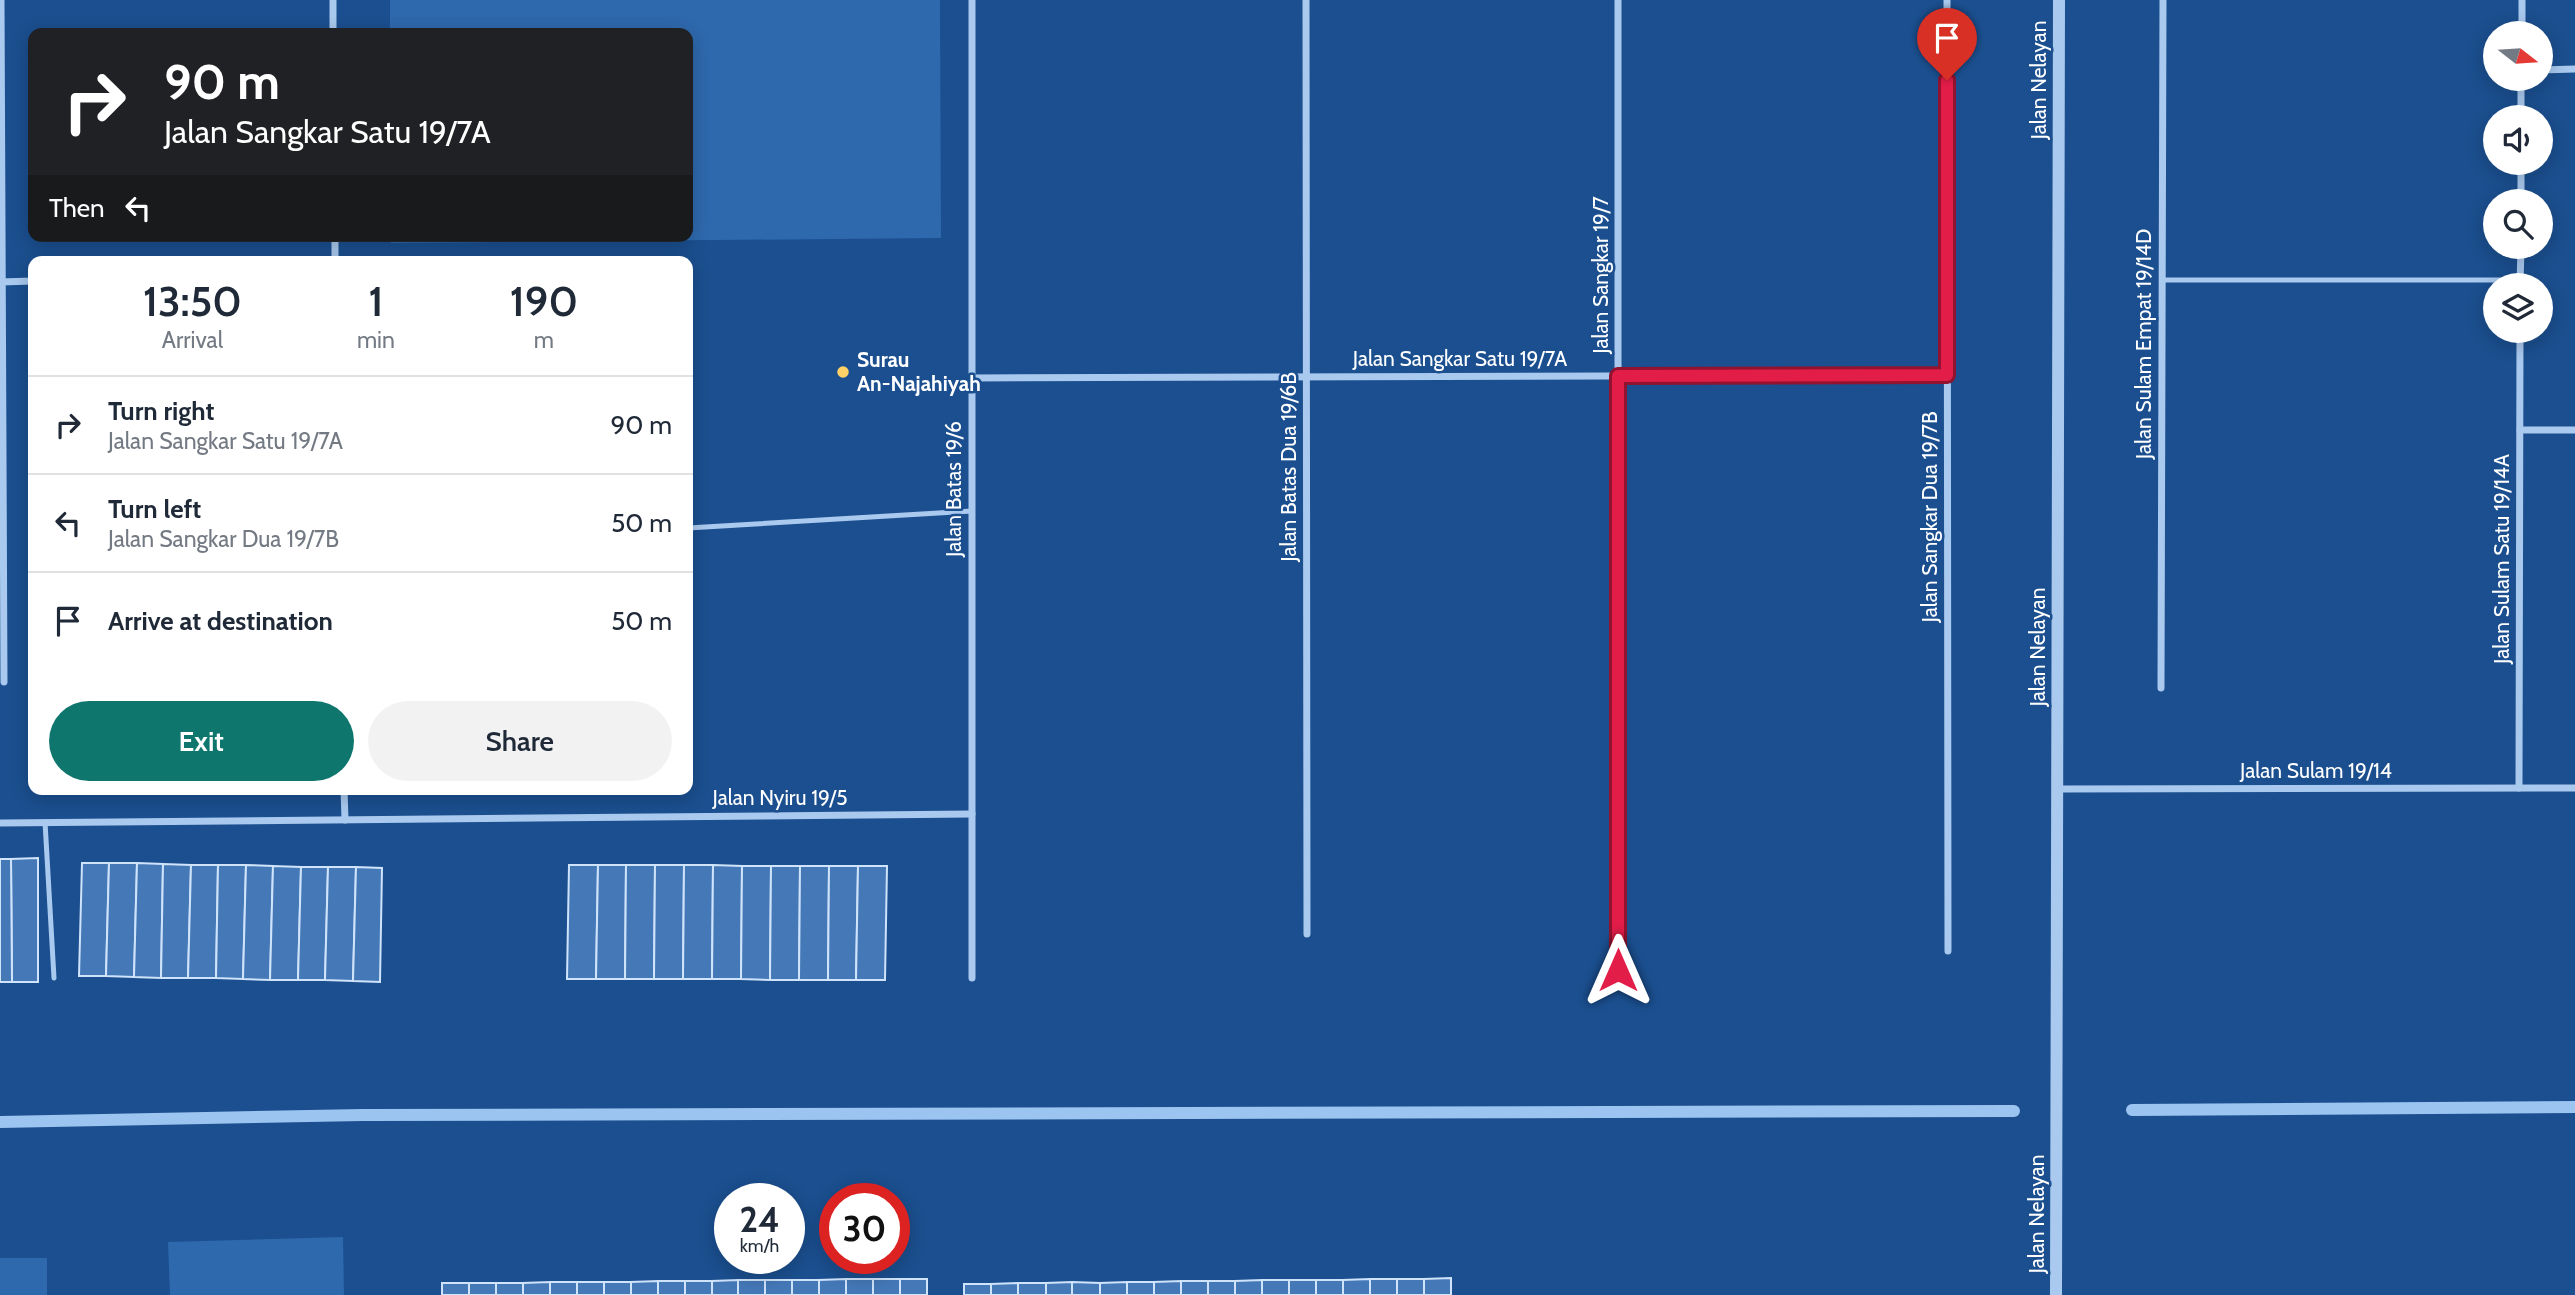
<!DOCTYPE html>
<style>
body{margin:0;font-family:Cabin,sans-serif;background:#f2f2f3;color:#1f2937;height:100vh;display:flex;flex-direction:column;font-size:26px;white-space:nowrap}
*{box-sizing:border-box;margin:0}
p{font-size:23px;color:#747a83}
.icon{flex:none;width:38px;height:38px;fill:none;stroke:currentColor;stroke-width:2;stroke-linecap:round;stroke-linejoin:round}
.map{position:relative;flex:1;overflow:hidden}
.panel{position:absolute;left:28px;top:256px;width:665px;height:539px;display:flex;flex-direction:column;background:#fff;border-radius:14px;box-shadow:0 4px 18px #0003}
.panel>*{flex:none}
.banner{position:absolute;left:28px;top:28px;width:665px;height:214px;border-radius:14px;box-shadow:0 4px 18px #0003;background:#202124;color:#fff;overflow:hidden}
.needle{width:46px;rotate:107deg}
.fabs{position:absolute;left:2483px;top:21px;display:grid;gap:14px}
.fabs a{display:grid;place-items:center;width:70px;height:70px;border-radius:50%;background:#fff;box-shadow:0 4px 18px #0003;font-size:35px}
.speed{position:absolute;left:714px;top:1183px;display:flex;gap:14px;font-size:35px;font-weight:700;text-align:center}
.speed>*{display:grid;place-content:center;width:91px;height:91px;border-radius:50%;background:#fff;box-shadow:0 4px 18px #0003;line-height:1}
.speed small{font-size:18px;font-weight:400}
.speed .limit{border:10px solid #d22;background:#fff;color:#111}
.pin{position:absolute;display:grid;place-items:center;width:60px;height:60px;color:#fff;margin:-72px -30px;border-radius:50% 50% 50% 0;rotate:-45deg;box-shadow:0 0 7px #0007}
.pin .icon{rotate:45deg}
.me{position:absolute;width:77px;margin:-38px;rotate:0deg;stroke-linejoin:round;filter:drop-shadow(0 0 5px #0008)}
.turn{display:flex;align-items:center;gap:24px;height:147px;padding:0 21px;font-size:32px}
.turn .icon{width:91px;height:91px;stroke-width:2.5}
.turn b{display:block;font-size:49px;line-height:60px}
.then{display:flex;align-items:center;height:66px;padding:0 21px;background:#0003;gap:14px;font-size:26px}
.eta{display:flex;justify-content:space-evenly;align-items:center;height:119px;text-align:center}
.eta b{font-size:42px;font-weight:600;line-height:49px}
.button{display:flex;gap:14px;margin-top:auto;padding:14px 21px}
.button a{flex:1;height:80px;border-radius:42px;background:#0f766e;color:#fff;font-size:28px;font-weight:600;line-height:80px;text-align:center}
.button a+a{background:#f2f2f3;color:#1f2937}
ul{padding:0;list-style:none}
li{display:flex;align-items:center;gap:21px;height:98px;padding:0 21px;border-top:2px solid #e0e1e3}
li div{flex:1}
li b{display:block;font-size:26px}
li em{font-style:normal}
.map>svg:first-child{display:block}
</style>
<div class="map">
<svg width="2575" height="1295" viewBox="0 0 2575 1295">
<rect width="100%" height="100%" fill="#1b4f8f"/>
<g fill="#2e69ad">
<polygon points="390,0 940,0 941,238 391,243 391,236 688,236 688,33 390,33"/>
<polygon points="343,1237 344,1295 170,1295 168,1242"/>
<rect x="0" y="1258" width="47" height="37"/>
</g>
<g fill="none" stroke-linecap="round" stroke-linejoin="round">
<g stroke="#9cc4f0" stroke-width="12">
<polyline points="2132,1110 2575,1107"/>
<polyline points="0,1122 363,1115 2014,1111"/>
</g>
</g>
<g fill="#4478b7" stroke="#cfe3fa" stroke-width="2">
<polygon points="38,858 38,982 12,982 11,859"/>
<polygon points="0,859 11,859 12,982 0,982"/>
<polygon points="82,863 109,863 106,976 79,976"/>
<polygon points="109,863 137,863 134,977 106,976"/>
<polygon points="137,863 163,864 161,978 134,977"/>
<polygon points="163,864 191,865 188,978 161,978"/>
<polygon points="191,865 218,865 216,978 188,978"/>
<polygon points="218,865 246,865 243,979 216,978"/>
<polygon points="246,865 273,866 270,980 243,979"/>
<polygon points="569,865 598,865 596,979 567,979"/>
<polygon points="598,865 626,865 625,979 596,979"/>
<polygon points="626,865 655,865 654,979 625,979"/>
<polygon points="655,865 684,865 683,979 654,979"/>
<polygon points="684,865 713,865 712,979 683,979"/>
<polygon points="713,865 742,866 741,979 712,979"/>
<polygon points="273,866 301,867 298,980 270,980"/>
<polygon points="742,866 771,866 770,980 741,979"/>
<polygon points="771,866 800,866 799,980 770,980"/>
<polygon points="800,866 829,866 828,980 799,980"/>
<polygon points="829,866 858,866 856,980 828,980"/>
<polygon points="858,866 887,866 885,980 856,980"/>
<polygon points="301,867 328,867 325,980 298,980"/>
<polygon points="328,867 356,867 353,981 325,980"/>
<polygon points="356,867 382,868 380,982 353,981"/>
<polygon points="1451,1278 1451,1295 1424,1295 1424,1279"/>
<rect x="846" y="1279" width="27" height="16"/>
<polygon points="846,1279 846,1295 819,1295 819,1280"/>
<rect x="873" y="1279" width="27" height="16"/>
<rect x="900" y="1279" width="27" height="16"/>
<rect x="1370" y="1279" width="27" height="16"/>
<polygon points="1370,1279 1370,1295 1343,1295 1343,1280"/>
<rect x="1397" y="1279" width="27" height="16"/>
<rect x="738" y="1280" width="27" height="15"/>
<polygon points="738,1280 738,1295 712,1295 712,1281"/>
<rect x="765" y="1280" width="27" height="15"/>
<rect x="792" y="1280" width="27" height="15"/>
<rect x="1262" y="1280" width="27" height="15"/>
<polygon points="1262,1280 1262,1295 1235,1295 1235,1281"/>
<rect x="1289" y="1280" width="27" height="15"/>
<rect x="1316" y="1280" width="27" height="15"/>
<rect x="658" y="1281" width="27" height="14"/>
<polygon points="658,1281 658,1295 631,1295 631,1282"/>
<rect x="685" y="1281" width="27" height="14"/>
<rect x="1181" y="1281" width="27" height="14"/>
<polygon points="1181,1281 1181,1295 1154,1295 1154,1282"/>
<rect x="1208" y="1281" width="27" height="14"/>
<rect x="550" y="1282" width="27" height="13"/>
<polygon points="550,1282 550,1295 523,1295 523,1283"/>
<rect x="577" y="1282" width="27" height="13"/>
<rect x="604" y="1282" width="27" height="13"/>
<polygon points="1072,1282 1100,1283 1100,1295 1072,1295"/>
<polygon points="1072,1282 1072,1295 1046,1295 1046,1283"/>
<rect x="1127" y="1282" width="27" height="13"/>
<polygon points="1127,1282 1127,1295 1100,1295 1100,1283"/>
<rect x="442" y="1283" width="27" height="12"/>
<rect x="469" y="1283" width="27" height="12"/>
<rect x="496" y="1283" width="27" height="12"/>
<rect x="1018" y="1283" width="28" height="12"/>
<polygon points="1018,1283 1018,1295 991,1295 991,1284"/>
<rect x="964" y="1284" width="27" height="11"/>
</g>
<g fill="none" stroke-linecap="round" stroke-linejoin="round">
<g stroke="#a9c9ee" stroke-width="5">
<polyline points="2162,280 2520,280"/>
<polyline points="688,528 972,511"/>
<polyline points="45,822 54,978"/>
</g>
<g stroke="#a9c9ee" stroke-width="7">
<polyline points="1,0 4,682"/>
<polyline points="333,0 333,33"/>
<polyline points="1306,0 1307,934"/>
<polyline points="1947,0 1948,951"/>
<polyline points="2522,33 2522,0"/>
<polyline points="2541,70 2575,69"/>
<polyline points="2521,117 2521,79"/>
<polyline points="2521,201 2521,163"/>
<polyline points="335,236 335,261"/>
<polyline points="0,282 33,281"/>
<polyline points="2520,285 2521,247"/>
<polyline points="972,378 1947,375"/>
<polyline points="2520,430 2575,430"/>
<polyline points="2161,688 2163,0"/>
<polyline points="2519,788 2520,331"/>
<polyline points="344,789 345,820"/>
<polyline points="2058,789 2575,788"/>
<polyline points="0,823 972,814"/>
<polyline points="1618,970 1618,0"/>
<polyline points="972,978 972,0"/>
</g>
<polyline stroke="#a9c9ee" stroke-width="12" points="2056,1295 2059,0"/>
</g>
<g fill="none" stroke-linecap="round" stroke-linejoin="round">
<g stroke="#92132f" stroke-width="18">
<polyline id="route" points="1618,970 1618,376 1947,375 1947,80"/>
</g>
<use href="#route" stroke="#e11d48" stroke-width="12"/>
</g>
<circle fill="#ffd166" stroke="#1b4f8f" stroke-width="2.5" cx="843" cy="372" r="7"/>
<g text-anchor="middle" stroke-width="5" stroke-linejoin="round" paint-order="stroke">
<g font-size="21" fill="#fff" stroke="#1b4f8f">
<text transform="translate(2039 80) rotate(-90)" y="7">Jalan Nelayan</text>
<text transform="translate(1601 275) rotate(-90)" y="7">Jalan Sangkar 19/7</text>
<text transform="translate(2144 344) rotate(-90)" y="7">Jalan Sulam Empat 19/14D</text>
<text x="1460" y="366">Jalan Sangkar Satu 19/7A</text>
<text transform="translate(1289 467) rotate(-90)" y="7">Jalan Batas Dua 19/6B</text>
<text transform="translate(954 489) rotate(-90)" y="7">Jalan Batas 19/6</text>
<text transform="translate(1930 517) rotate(-90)" y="7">Jalan Sangkar Dua 19/7B</text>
<text transform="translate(2502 559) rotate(-90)" y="7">Jalan Sulam Satu 19/14A</text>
<text transform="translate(2038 647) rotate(-90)" y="7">Jalan Nelayan</text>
<text x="2316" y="778">Jalan Sulam 19/14</text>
<text x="780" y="805">Jalan Nyiru 19/5</text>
<text transform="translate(2037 1214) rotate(-90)" y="7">Jalan Nelayan</text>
</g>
<g font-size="21" font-weight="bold" fill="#fff" stroke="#1b4f8f" text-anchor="start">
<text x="857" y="367">Surau<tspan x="857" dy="24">An-Najahiyah</tspan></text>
</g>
</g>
</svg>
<div class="fabs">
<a><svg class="needle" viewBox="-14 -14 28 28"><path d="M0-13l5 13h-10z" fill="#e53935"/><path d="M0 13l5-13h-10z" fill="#747a83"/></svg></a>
<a><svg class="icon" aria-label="sound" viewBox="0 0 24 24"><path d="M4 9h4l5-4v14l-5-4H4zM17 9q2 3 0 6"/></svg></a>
<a><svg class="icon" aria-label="search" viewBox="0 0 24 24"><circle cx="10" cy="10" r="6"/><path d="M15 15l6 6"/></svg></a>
<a><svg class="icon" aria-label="layers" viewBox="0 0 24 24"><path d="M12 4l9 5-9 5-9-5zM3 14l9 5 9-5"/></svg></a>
</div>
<div class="speed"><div>24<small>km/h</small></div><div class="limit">30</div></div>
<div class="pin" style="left:1947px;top:80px;background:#d93025"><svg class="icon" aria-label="arrive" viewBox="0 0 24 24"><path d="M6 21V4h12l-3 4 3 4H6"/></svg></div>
<svg class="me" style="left:1618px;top:970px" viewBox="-20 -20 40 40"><path d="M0-17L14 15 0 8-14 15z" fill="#e11d48" stroke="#fff" stroke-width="4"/></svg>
<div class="banner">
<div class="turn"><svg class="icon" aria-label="right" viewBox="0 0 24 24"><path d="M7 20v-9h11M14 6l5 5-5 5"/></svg><div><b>90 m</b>Jalan Sangkar Satu 19/7A</div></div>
<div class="then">Then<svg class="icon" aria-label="left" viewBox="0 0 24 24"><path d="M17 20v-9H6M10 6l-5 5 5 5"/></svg></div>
</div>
<section class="panel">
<div class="eta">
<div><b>13:50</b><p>Arrival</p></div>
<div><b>1</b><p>min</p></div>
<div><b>190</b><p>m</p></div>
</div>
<ul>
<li><svg class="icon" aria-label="right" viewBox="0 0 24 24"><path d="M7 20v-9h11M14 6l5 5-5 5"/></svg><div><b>Turn right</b><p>Jalan Sangkar Satu 19/7A</p></div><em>90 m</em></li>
<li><svg class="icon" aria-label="left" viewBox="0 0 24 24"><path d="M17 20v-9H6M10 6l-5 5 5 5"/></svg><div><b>Turn left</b><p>Jalan Sangkar Dua 19/7B</p></div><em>50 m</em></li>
<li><svg class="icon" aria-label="arrive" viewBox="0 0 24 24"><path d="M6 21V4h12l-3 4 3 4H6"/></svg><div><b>Arrive at destination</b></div><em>50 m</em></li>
</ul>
<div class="button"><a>Exit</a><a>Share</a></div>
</section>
</div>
